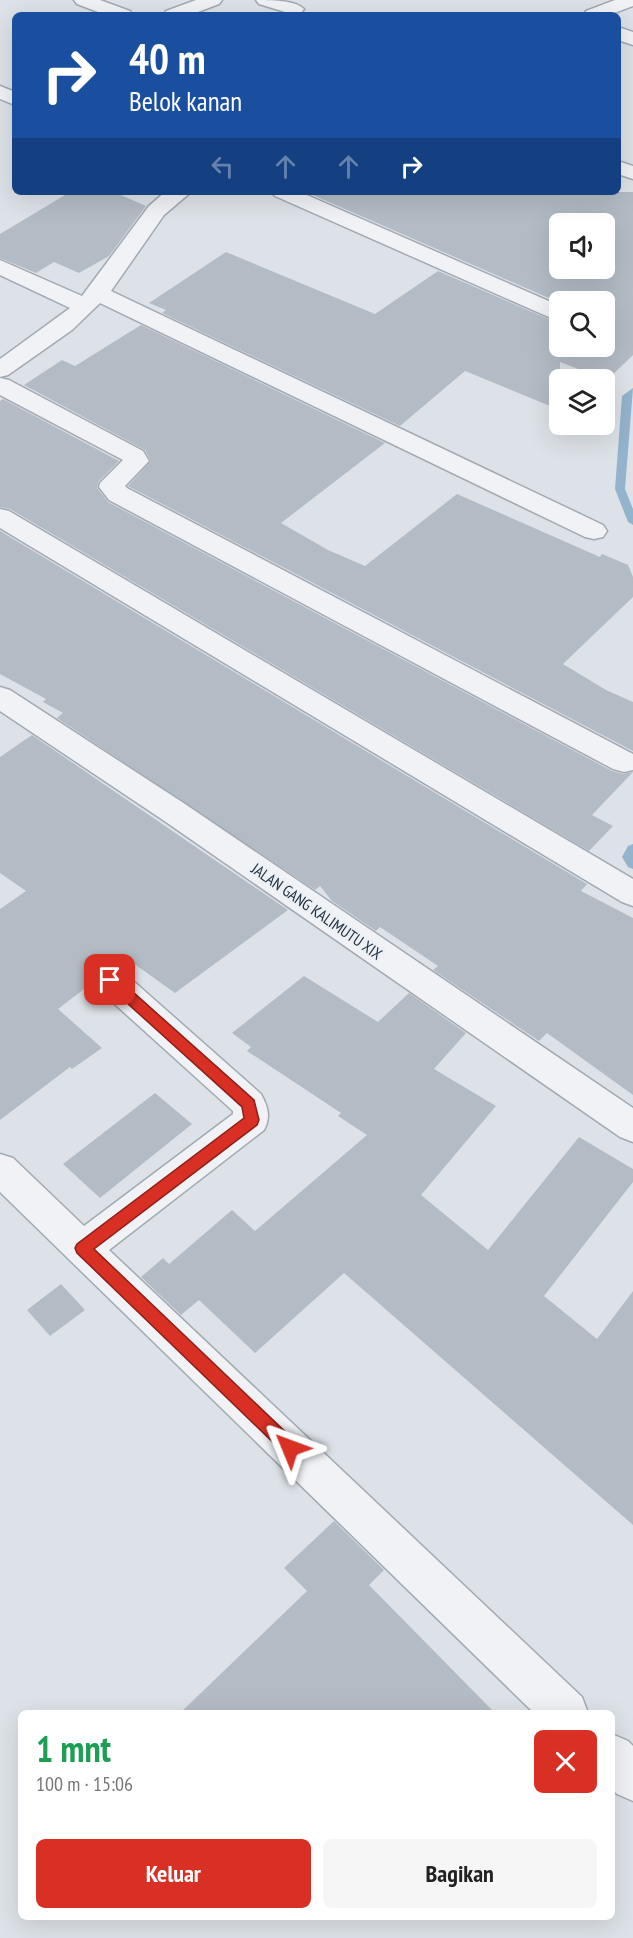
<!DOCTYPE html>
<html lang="id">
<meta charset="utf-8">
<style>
body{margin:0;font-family:"PT Sans Narrow",sans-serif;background:#f6f6f6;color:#222;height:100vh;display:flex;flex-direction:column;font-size:22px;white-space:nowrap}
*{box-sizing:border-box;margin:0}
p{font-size:20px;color:#767676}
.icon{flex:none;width:33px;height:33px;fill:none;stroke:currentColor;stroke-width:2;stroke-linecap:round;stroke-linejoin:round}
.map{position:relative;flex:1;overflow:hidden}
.side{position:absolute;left:18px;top:1710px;width:597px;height:210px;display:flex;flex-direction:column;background:#fff;border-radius:9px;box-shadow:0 6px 24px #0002}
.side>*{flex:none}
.hud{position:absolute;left:12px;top:12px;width:609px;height:183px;border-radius:9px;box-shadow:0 6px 24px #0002;background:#1a4fa0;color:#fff;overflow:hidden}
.controls{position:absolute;left:549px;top:213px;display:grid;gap:12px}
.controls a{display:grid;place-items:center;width:66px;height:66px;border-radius:9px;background:#fff;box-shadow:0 6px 24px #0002;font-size:30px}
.pin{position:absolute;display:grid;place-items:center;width:51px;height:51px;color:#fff;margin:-26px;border-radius:12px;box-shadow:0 3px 9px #0006}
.me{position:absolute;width:66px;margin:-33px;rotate:314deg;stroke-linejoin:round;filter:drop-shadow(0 0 4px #0008)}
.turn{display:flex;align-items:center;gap:21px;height:126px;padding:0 18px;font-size:27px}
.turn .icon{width:78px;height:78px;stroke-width:2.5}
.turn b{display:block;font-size:42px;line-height:51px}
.lanes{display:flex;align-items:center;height:57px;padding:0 18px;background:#0003;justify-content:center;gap:30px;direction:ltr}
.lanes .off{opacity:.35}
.round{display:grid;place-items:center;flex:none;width:63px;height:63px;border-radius:9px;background:#f6f6f6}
.head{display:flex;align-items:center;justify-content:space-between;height:102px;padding:0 18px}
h1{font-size:36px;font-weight:700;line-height:45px;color:#1e9e55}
.action{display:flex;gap:12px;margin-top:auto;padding:12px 18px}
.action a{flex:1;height:69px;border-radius:9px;background:#d93025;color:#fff;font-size:24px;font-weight:700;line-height:69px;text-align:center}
.action a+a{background:#f6f6f6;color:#222}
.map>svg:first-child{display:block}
</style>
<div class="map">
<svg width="633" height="1938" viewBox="0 0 633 1938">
<rect width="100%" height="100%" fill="#dde2e8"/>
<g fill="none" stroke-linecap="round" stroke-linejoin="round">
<g fill="#94b3cc" fill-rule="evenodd">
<polygon points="633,388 625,489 633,509 633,525 628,522 615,489 622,396"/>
<polygon points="633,844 633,869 628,867 622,857 628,846"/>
</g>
</g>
<g fill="#b3bcc5" fill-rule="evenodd">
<polygon points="70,192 114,192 146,206 109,256 79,273 54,262 36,273 0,258 0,234"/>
<path d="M306 192H633V355L607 380 560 362V410L465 371 400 426 162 313 166 310 149 303 226 252 375 314 438 271 560 324V346H604V302H560V303ZM560 224H604V268H560Z"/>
<polygon points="141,325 385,443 281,523 328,550 365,566 457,494 600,557 602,554 628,565 633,577 633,597 563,664 606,690 633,702 633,751 128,486 151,461 145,450 24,385 62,360 75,366"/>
<polygon points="3,399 119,461 98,482 97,488 108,502 612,771 623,774 633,772 592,815 613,826 589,851 10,509 0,507 0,401"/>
<polygon points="0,531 587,884 581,891 633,918 633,1095 547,1033 539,1041 433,970 438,966 380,927 376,931 332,901 320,886 315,890 57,718 63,713 43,702 46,699 0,674"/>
<polygon points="32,735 288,910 175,993 126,958 115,966 109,965 97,969 91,979 92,983 58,1009 102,1048 72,1069 70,1067 0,1120 0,909 26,891 0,873 0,757"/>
<polygon points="304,976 378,1022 409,993 466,1033 434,1069 496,1106 421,1195 488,1250 579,1137 633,1169 633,1182 544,1296 597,1339 633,1291 633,1525 344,1273 255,1353 199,1300 181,1315 141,1277 163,1258 169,1264 232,1210 255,1231 367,1135 338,1116 341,1113 247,1051 251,1047 232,1033"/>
<polygon points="155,1093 192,1124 100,1198 63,1164"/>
<polygon points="61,1284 85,1310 50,1336 27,1310"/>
<polygon points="334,1521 384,1570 369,1585 495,1713 180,1713 307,1591 284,1568"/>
</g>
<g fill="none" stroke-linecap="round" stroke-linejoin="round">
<g stroke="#a2a9b2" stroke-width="3">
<g id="minor">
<polygon points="74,0 100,0 130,11 132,15 106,15 77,4"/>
<polygon points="196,0 222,0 219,4 190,15 164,15 166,11"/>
<path d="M256 0C270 0 295 0 304 9L301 13 295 15 259 4Z"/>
<polygon points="615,0 633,0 633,6 609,15 584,15 586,11"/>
<polygon points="618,27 633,32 633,45 618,40"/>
<polygon points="0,86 15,92 15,105 0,99"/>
<polygon points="618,161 633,166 633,179 618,174"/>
<polygon points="165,192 191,192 164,215 111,291 603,525 607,531 603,537 594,539 585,537 100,303 72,330 8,375 0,377 0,359 70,308 0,275 0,260 82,296 149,206"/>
<polygon points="271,192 300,192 560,306 560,322 275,196"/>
<polygon points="0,378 9,380 143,451 149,461 125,486 127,488 633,754 633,770 624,772 613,769 109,500 99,487 100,483 123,460 0,395"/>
<polygon points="0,509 9,511 633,879 633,906 622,902 0,528"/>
<polygon points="0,687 10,690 185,804 633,1108 633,1142 620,1137 163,820 0,711"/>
<path d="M110 967 122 971 261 1094C268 1107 271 1117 264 1130L109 1250 582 1697 588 1713H534L0 1192V1154L13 1158 84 1226 233 1114V1111L98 989 93 980 98 971Z"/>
<polygon points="612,1734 628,1741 633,1746 633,1801 617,1794 612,1789"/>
</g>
</g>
<use href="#minor" fill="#f0f2f6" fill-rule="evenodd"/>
</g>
<polygon fill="#d93025" stroke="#8d1f18" stroke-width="1.5" points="110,975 115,976 254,1100 259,1120 257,1125 94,1249 296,1442 298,1448 296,1453 290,1455 284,1453 77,1253 75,1248 77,1244 244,1118 242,1107 106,984 104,980 106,976"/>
<g text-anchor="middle" stroke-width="4.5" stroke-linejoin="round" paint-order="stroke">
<g font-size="16" fill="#253140" stroke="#ecf1f6">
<text transform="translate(317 911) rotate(35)" y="6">JALAN GANG KALIMUTU XIX</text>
</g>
</g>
</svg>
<div class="controls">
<a><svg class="icon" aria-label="sound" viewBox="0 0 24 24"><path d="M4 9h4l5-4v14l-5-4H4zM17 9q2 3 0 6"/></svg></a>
<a><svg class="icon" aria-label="search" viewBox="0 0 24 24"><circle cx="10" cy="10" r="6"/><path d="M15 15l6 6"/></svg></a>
<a><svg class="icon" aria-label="layers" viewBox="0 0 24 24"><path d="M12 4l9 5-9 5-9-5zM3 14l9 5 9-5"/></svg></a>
</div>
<div class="pin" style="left:110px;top:980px;background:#d93025"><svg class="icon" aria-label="arrive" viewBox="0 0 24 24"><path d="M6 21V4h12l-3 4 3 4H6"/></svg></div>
<svg class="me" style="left:290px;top:1448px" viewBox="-20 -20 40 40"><path d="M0-17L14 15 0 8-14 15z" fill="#d93025" stroke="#fff" stroke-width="4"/></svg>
<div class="hud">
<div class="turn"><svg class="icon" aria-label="right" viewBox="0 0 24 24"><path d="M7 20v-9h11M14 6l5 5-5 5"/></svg><div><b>40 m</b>Belok kanan</div></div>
<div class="lanes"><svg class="icon off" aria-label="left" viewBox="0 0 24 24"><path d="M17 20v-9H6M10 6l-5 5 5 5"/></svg><svg class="icon off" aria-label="ahead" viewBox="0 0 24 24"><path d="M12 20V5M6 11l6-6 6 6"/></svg><svg class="icon off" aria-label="ahead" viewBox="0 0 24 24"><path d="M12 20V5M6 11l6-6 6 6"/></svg><svg class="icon" aria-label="right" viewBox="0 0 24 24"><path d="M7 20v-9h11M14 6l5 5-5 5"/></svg></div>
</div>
<section class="side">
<div class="head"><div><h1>1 mnt</h1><p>100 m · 15:06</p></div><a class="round" style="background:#d93025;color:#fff"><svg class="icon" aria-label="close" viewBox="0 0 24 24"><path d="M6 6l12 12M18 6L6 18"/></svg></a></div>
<div class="action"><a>Keluar</a><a>Bagikan</a></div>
</section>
</div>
